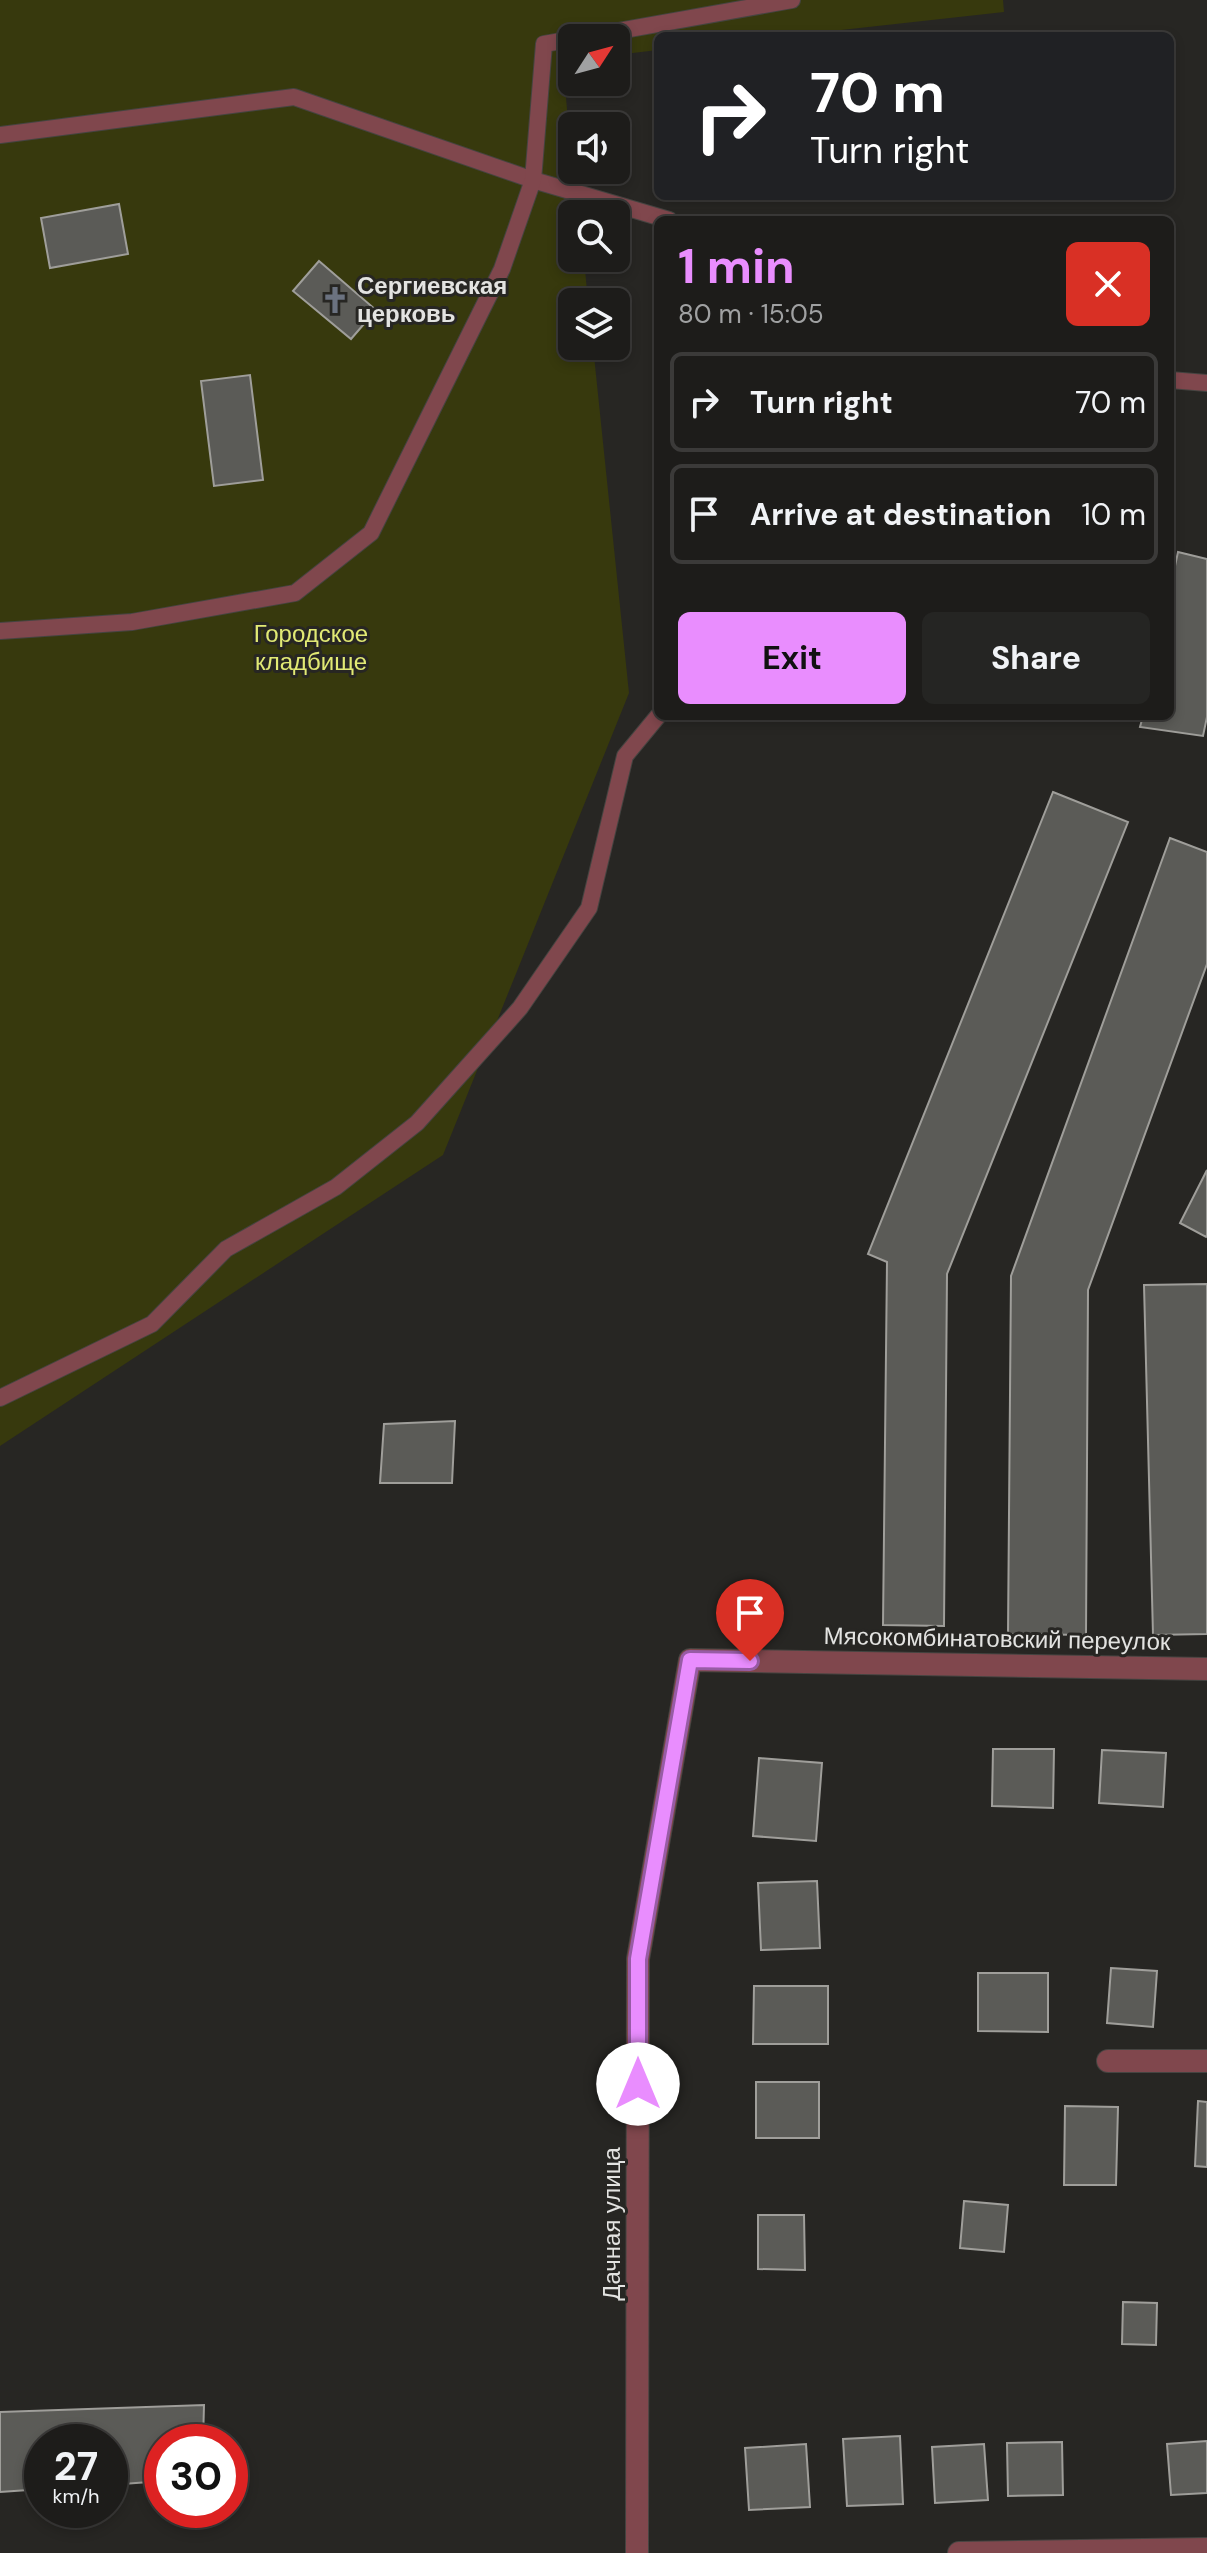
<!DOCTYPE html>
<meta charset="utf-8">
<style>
body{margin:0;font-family:"DM Sans",sans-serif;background:#252523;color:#f1f3f6;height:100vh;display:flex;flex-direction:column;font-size:30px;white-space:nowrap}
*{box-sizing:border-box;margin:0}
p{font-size:26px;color:#a0a1a2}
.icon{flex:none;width:44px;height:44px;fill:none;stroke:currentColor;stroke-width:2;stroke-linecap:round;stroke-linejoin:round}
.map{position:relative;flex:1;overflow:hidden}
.details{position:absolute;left:654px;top:216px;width:520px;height:504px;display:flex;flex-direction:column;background:#1d1c1a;border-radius:12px;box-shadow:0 4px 12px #0003,0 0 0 2px #3b3a39}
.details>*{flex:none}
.guide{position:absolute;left:654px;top:32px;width:520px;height:168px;border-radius:12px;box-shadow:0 4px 12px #0003,0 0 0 2px #3b3a39;background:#202124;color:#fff;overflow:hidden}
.needle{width:52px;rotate:54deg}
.controls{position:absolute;left:558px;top:24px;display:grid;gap:16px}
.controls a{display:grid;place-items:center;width:72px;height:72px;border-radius:12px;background:#1d1c1a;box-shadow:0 4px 12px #0003,0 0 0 2px #3b3a39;font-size:40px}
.speed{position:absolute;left:24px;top:2424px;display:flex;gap:16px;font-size:40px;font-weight:700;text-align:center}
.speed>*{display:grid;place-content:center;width:104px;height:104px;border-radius:50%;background:#1d1c1a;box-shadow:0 4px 12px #0003,0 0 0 2px #3b3a39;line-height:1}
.speed small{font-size:20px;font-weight:400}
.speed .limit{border:12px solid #d22;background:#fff;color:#111}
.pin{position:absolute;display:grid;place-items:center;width:68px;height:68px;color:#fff;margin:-82px -34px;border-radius:50% 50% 50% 0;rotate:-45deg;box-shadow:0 0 8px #0007}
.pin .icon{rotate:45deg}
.me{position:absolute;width:88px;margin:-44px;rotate:0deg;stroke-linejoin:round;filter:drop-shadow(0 0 6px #0008)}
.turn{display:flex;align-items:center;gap:28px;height:168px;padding:0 24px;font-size:36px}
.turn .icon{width:104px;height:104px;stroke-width:2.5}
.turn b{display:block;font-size:56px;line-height:68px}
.round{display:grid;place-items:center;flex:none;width:84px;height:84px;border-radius:12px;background:#252523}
.headline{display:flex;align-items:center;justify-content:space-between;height:136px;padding:0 24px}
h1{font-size:48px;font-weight:700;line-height:60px;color:#e98dfe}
.primary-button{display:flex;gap:16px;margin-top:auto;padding:16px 24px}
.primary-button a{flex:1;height:92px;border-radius:12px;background:#e98dfe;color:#111;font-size:32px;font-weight:700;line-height:92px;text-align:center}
.primary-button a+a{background:#252523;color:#f1f3f6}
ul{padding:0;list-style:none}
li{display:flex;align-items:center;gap:24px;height:100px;margin:0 16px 12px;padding:0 8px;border:4px solid #3b3a39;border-radius:12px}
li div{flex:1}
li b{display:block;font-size:30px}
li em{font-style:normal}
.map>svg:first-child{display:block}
</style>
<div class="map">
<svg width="1207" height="2553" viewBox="0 0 1207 2553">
<rect width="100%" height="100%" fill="#272623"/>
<polygon fill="#37390d" points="0,0 1003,0 1004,12 787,36 658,36 658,50 616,55 616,38 572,38 572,59 563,61 572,170 575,170 579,214 572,214 572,258 584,258 588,302 572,302 572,346 593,346 629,693 443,1155 0,1446"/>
<g fill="#5b5b57" stroke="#9f9e9a" stroke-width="2">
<polygon points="119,204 128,254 50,268 41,218"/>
<polygon points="319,261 376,310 351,339 293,291"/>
<polygon points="250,375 263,480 214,486 201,381"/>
<polygon points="1178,552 1207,559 1207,717 1203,736 1140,727 1143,716 1170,716 1170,589"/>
<polygon points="1053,792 1128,822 947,1274 944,1626 883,1625 887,1262 868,1254"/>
<polygon points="1170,838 1207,852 1207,964 1088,1290 1086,1635 1008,1634 1011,1276"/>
<polygon points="1207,1170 1207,1235 1206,1237 1180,1223"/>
<polygon points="1207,1284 1207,1634 1153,1635 1144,1285"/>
<polygon points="455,1421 452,1483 380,1483 384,1424"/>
<polygon points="993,1749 1054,1749 1053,1808 992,1806"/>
<polygon points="1102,1750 1166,1753 1163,1807 1099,1803"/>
<polygon points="759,1758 822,1763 816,1841 753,1836"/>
<polygon points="817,1881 820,1948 761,1950 758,1883"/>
<polygon points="1111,1968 1157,1971 1153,2027 1107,2023"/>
<polygon points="978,1973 1048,1973 1048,2032 978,2031"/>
<polygon points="754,1986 828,1986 828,2044 753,2044"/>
<rect x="756" y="2082" width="63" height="56"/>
<polygon points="1198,2101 1207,2102 1207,2167 1195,2166"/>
<polygon points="1065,2106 1118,2107 1116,2185 1064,2185"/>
<polygon points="964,2201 1008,2205 1004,2252 960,2248"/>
<polygon points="758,2215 804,2215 805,2270 758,2269"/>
<polygon points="1123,2302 1157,2303 1156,2345 1122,2344"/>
<polygon points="204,2405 203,2442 162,2442 162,2481 110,2485 110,2442 42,2442 42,2489 0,2492 0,2412"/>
<polygon points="900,2436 903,2504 847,2506 843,2439"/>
<polygon points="1207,2441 1207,2493 1171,2495 1167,2444"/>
<polygon points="1062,2442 1063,2495 1008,2496 1007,2443"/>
<polygon points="806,2444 810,2507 749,2510 745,2448"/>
<polygon points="984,2444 988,2500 935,2503 932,2447"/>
</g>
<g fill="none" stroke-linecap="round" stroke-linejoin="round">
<g stroke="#454441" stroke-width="18">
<g id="service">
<polyline points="579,38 792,0"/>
<polyline points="0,135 294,97 533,180 669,220"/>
<polyline points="1170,380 1207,383"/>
<polyline points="0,631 132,622 295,593 371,533 502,269 533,180 544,44 572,39"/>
<polyline points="0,1398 152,1324 226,1249 336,1187 417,1123 520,1008 589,908 625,756 658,716"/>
</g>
</g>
<g stroke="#454441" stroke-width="24">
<g id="minor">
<polyline points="1108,2061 1207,2061"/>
<polyline points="637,2553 638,1959 690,1660 1207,1669"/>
</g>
</g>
<g stroke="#454441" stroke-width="24">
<polyline id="tertiary" points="959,2553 1207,2549"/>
</g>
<use href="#service" stroke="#80474d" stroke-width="16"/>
<use href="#minor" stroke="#80474d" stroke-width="22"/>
<use href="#tertiary" stroke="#80474d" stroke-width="22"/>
</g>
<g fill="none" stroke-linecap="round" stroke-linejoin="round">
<g stroke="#975ca5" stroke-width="20">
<polyline id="route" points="638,2084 638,1959 690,1660 750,1661"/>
</g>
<use href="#route" stroke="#e98dfe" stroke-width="14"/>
</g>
<defs>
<g id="church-bare" transform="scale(2.16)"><path d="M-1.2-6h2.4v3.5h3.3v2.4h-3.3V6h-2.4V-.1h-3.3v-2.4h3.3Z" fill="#6b7280" stroke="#272623" stroke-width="2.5" paint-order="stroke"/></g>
</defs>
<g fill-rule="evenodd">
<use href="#church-bare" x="335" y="300"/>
</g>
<g text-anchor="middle" stroke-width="6" stroke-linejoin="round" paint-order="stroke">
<g font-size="24" font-weight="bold" fill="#e3e3e1" stroke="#272623" text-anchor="start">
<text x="357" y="294">Сергиевская<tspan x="357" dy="28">церковь</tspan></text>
</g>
<g font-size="24" fill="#e1e974" stroke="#272623">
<text x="311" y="642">Городское<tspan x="311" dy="28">кладбище</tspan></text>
</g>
<g font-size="24" fill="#e3e3e1" stroke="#272623">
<text transform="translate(997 1639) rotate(1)" y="8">Мясокомбинатовский переулок</text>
<text transform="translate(612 2224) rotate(-90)" y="8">Дачная улица</text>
</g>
</g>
</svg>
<div class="controls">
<a><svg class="needle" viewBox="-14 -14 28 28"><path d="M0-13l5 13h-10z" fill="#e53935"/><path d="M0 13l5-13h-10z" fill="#a0a1a2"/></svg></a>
<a><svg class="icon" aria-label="sound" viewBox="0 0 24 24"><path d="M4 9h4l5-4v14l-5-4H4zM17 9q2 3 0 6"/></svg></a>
<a><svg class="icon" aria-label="search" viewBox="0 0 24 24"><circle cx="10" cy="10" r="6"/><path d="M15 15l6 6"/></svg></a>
<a><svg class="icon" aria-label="layers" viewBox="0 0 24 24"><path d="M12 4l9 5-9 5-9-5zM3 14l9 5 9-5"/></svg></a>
</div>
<div class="speed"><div>27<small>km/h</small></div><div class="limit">30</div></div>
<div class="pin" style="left:750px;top:1661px;background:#d93025"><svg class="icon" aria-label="arrive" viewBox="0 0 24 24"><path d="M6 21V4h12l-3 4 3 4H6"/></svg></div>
<svg class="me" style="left:638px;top:2084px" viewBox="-20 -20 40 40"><circle r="19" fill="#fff"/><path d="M0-13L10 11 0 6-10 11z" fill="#e98dfe"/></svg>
<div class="guide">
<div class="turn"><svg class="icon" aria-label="right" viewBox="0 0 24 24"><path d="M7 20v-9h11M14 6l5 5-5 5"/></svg><div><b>70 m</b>Turn right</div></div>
</div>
<section class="details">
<div class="headline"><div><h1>1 min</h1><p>80 m · 15:05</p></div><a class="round" style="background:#d93025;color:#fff"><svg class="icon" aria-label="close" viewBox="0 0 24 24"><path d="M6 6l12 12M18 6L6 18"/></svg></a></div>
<ul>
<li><svg class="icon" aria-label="right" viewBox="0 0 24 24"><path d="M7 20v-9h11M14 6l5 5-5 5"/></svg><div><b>Turn right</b></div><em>70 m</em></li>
<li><svg class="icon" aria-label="arrive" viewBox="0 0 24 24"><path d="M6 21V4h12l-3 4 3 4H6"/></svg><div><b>Arrive at destination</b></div><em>10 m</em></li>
</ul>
<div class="primary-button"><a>Exit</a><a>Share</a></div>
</section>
</div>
